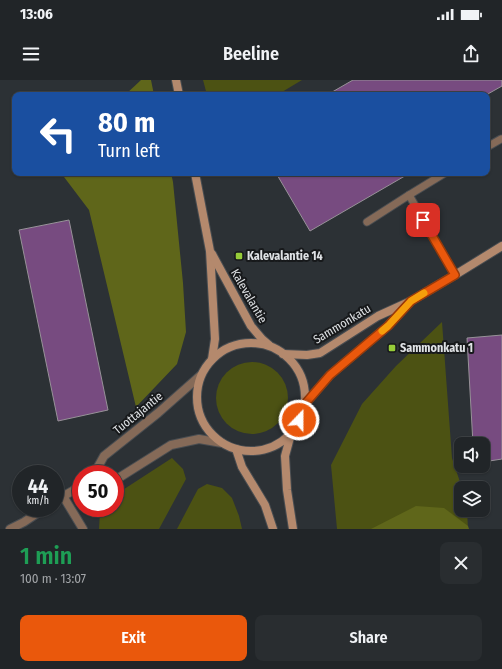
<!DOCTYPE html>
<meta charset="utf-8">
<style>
body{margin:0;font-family:"Fira Sans Condensed",sans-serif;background:#292d30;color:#f1f3f6;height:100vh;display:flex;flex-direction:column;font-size:15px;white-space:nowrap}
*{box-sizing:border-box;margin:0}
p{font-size:13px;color:#a2a5a8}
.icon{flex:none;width:22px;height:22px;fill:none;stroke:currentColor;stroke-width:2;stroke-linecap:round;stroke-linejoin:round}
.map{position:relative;height:449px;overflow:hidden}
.details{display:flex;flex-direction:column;background:#212528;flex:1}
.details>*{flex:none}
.banner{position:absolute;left:12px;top:12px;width:478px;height:84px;border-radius:8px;box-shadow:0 1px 3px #0004,0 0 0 1px #3e4245;background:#1a4fa0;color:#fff;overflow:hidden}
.fabs{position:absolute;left:454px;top:357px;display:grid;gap:8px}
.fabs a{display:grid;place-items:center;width:36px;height:36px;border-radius:8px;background:#212528;box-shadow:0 1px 3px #0004,0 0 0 1px #3e4245;font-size:20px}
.speed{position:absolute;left:12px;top:385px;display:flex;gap:8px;font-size:20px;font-weight:700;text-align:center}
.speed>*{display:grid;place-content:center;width:52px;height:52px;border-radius:50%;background:#212528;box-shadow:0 1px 3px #0004,0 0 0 1px #3e4245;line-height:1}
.speed small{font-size:10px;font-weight:400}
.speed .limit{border:6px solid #d22;background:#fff;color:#111}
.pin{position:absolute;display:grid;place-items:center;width:34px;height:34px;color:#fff;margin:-17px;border-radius:8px;box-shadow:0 2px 6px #0006}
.me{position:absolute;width:44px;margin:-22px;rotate:22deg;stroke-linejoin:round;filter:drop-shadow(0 0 3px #0008)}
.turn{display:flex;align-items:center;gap:14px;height:84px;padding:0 20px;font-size:18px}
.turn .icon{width:52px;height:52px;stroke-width:2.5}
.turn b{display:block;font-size:28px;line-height:34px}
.round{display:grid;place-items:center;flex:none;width:42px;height:42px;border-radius:8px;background:#292d30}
.head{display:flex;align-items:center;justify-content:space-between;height:68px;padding:0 20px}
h1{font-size:24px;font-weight:600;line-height:30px;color:#1e9e55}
.button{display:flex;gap:8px;margin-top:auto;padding:8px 20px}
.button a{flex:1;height:46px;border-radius:8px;background:#ea580c;color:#fff;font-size:16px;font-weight:600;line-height:46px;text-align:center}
.button a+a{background:#292d30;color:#f1f3f6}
.status{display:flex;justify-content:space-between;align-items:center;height:28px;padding:0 20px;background:#212528;direction:ltr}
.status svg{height:11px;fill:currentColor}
header{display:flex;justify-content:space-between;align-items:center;height:52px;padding:0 20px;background:#212528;font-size:18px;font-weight:600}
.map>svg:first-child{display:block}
</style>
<div class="status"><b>13:06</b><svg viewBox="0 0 49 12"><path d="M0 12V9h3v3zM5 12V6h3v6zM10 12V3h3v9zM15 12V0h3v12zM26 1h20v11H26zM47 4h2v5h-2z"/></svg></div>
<header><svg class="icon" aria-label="menu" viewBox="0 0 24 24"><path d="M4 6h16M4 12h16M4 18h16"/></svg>Beeline<svg class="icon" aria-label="share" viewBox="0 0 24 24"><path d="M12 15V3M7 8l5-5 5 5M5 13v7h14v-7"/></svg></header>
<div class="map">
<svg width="502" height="449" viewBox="0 0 502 449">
<rect width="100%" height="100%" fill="#2c3135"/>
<g fill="#4c5213">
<polygon points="203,0 302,0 277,15 207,15"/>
<polygon points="442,242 452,378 462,408 461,430 467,430 468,449 337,449 331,385 362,324 396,286"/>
<circle cx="252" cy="318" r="36"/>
<polygon points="172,378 183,389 186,399 159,449 99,449 100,432 103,428 115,428 115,415"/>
<polygon points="207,404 222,408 232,418 239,436 242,449 177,449 198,409"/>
</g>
<g fill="#5f661a">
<polygon points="141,0 151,0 154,15 125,15"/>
<polygon points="61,93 171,93 173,102 183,203 186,252 177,284 136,327 89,130"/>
<polygon points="416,426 444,428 468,446 469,449 371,449"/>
</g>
<g fill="#774b80" stroke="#979298">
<polygon points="353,0 502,0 502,6 486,15 327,15"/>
<polygon points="276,93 410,93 310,151"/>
<polygon points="69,140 108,330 58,341 19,150"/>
<polygon points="502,255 502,379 483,382 483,364 473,364 467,258"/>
</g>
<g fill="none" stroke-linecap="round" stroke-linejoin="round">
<g stroke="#494d51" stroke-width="9">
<g id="service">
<polyline points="487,67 501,59"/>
<polyline points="445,93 409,115 455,195"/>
<polyline points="367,142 409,115"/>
</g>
</g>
<g stroke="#494d51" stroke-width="10">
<polyline id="minor" points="63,416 83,449"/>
</g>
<g stroke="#494d51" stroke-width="10">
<g id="tertiary">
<polyline points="94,394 104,376 158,333 201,295"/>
<polyline points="115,399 117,399 171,365 199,359 222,363"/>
<polyline points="55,421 81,406"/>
<polyline points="10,449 24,442 45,428"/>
</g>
</g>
<g stroke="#494d51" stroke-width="10">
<g id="secondary">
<polyline points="176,0 179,15"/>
<polyline points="195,93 210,171 215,259 212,279"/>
<polyline points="212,174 251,246 262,259 269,265"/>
<circle cx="251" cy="317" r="54"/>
<polyline points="283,274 307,275 320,273 378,236 411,221 455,195 502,166"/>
<polyline points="304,325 330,295 388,246 408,224"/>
<polyline points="291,354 285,376 287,410 293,449"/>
<polyline points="236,369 242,387 265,425 273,449"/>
</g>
</g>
<use href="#service" stroke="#856a58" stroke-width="7"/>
<use href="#minor" stroke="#856a58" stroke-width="8"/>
<use href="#tertiary" stroke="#856a58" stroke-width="8"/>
<use href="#secondary" stroke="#b4896d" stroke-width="8"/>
</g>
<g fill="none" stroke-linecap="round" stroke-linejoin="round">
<g stroke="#983908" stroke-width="10">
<polyline id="route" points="299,340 304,325 330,295 388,246 411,221 455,195 423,140"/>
</g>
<use href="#route" stroke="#ea580c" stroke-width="7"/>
<polyline stroke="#f59e0b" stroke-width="7" points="382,251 388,246 411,221 424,213"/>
</g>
<g fill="#96cc39" stroke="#17191b" stroke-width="1.5">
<rect x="235" y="172" width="8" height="8" rx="2"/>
<rect x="388" y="264" width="8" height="8" rx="2"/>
</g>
<g text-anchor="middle" stroke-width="4" stroke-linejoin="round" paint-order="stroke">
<g font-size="12" font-weight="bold" fill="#dfe2e5" stroke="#17191b" text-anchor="start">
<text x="247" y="180">Kalevalantie 14</text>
<text x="400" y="272">Sammonkatu 1</text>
</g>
<g font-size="12" fill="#dfe2e5" stroke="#17191b">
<text transform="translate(249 216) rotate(60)" y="4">Kalevalantie</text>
<text transform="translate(342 244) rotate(-31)" y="4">Sammonkatu</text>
<text transform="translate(138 333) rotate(-39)" y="4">Tuottajantie</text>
</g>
</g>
</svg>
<div class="fabs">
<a><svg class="icon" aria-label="sound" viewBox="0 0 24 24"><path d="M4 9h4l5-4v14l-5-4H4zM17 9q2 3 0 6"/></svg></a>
<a><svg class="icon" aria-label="layers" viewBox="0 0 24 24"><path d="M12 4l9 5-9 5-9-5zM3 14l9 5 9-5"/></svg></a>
</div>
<div class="speed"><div>44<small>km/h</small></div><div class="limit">50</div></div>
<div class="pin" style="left:423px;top:140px;background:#d93025"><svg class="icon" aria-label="arrive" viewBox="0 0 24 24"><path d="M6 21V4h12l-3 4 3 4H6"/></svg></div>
<svg class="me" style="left:299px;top:340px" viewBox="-20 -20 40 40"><circle r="17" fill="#ea580c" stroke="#fff" stroke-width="3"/><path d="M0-11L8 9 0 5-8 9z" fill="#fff"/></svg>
<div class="banner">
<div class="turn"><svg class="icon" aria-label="left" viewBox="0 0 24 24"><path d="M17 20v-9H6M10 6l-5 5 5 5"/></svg><div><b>80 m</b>Turn left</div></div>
</div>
</div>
<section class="details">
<div class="head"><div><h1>1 min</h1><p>100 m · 13:07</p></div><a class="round"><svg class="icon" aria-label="close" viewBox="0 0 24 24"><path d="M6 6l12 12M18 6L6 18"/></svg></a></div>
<div class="button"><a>Exit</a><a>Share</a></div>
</section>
